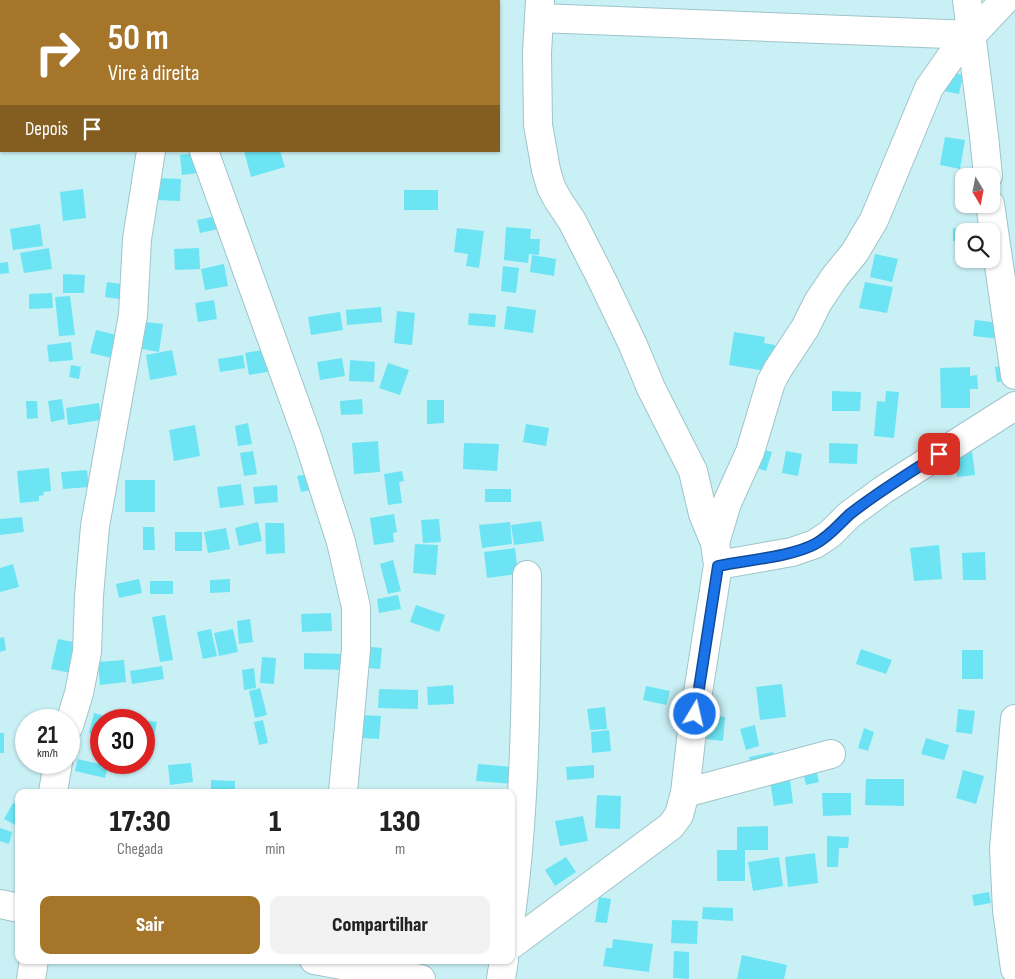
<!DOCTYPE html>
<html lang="pt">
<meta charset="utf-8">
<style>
body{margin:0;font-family:"Sofia Sans Condensed",sans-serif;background:#f2f2f2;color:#222;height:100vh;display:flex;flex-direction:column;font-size:19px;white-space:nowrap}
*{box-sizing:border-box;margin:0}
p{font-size:16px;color:#767676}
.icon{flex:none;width:28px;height:28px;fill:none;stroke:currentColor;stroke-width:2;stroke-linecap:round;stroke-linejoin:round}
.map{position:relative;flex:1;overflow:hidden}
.details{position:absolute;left:15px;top:789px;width:500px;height:175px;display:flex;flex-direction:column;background:#fff;border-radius:10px;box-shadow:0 1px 4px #0004}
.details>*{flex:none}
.banner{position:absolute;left:0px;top:0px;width:500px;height:152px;box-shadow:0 1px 4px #0004;background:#a5752a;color:#fff;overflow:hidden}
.needle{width:32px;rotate:170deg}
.controls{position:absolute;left:955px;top:168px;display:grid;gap:10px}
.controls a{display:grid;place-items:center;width:45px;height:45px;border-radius:10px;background:#fff;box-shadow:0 1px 4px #0004;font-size:25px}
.speed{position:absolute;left:15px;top:709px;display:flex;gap:10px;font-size:25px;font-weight:700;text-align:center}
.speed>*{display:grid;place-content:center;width:65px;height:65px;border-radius:50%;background:#fff;box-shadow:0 1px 4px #0004;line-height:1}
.speed small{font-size:12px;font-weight:400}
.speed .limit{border:8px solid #d22;background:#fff;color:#111}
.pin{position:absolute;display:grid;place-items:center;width:42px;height:42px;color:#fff;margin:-21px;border-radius:10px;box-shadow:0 2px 8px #0006}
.me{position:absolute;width:55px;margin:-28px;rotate:9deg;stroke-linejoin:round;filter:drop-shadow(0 0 4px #0008)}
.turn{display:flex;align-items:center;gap:18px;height:105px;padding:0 25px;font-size:22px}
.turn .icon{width:65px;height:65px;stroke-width:2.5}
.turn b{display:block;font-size:35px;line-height:42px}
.then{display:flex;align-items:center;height:48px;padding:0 25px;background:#0003;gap:10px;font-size:19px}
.eta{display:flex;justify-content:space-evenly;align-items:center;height:85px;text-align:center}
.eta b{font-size:30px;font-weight:800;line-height:35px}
.primary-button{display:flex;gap:10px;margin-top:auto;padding:10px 25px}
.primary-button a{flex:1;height:58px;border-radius:10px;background:#a5752a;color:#fff;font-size:20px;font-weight:800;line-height:58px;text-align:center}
.primary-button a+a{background:#f2f2f2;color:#222}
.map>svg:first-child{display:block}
</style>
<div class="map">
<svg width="1015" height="979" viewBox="0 0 1015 979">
<rect width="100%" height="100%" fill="#c9f0f5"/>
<g fill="#6de4f3">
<polygon points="948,71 963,75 959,94 944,91"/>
<polygon points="945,137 965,140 960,169 940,165"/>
<polygon points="244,151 280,151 285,167 251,177"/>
<polygon points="202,152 205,172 182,175 180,155"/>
<polygon points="158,178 181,179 180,201 157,200"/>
<polygon points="83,189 86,218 63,221 60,192"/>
<rect x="404" y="190" width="34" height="20"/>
<polygon points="217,216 219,229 200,233 197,220"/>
<polygon points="40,224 43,246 13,250 10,229"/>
<polygon points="506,227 531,229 530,239 540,239 539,255 529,254 528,263 504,260"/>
<polygon points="457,228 484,231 479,268 466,266 468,254 454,252"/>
<polygon points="953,228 981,229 981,231 964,231 964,242 953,241"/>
<polygon points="49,248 52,269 24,273 20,253"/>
<polygon points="199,248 200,269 175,270 174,249"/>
<polygon points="875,254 898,259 892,282 870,277"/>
<polygon points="532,255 556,259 554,276 530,272"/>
<polygon points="8,262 9,273 0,274 0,263"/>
<polygon points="224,264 228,286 205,290 201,269"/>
<polygon points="503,266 519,268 516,293 501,291"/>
<polygon points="63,274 85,275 84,293 63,293"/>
<polygon points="107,282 127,285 125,300 105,297"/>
<polygon points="865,282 893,287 887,313 859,308"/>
<polygon points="52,293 53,308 29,309 29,294"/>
<polygon points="70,296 75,335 59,336 55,297"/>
<polygon points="214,300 217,319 198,322 195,303"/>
<polygon points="507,306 536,310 533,333 504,329"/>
<polygon points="381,307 382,322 347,325 346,310"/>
<polygon points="397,311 415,313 412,345 394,343"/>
<polygon points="340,312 343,330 311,335 308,317"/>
<polygon points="469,313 496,315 495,327 468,325"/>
<polygon points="975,320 1001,323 1000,339 973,336"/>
<polygon points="146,322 163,324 159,352 142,349"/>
<polygon points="96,330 121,336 116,359 90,353"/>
<polygon points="734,332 765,337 764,343 775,345 771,372 729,365"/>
<polygon points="71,342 73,360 49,362 47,345"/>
<polygon points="274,348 278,370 249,375 245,353"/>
<polygon points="172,350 177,375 150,380 146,355"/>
<polygon points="243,355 245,368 220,372 218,359"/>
<polygon points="342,358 345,376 320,380 317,362"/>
<polygon points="350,360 375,362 374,382 349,381"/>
<polygon points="388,363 409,370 400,395 379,388"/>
<polygon points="1011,364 1013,380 997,382 995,367"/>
<polygon points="71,365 81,367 79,379 69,377"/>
<polygon points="970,367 970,376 977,375 978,389 970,389 970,408 941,408 940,368"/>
<polygon points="832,391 861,392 860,411 832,411"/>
<polygon points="886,391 899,392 894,438 874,436 877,401 885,402"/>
<polygon points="62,399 65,419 51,422 48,401"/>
<polygon points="362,399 363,414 341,415 340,401"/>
<polygon points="427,400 444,400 444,423 427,424"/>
<polygon points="26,401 37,401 38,418 27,419"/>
<polygon points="99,403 101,420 68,425 66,408"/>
<polygon points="248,423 252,444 238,446 235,426"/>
<polygon points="526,424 549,428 546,446 523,442"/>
<polygon points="195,425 200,456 174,461 169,430"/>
<polygon points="378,441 380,472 354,474 352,443"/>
<polygon points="464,443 499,444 497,471 463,469"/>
<polygon points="829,443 858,444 857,464 829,463"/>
<polygon points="971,443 975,475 957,477 953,446"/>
<polygon points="760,449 772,452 766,471 754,467"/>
<polygon points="253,451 257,474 244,476 240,453"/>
<polygon points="786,451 802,454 798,476 782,473"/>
<polygon points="49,468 51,491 43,492 44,495 39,496 39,501 20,503 17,471"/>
<polygon points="87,470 89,487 63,489 61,472"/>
<polygon points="402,471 404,481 399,482 402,503 388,505 384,474"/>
<polygon points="318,473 321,488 301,492 297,476"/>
<rect x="125" y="480" width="30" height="32"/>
<polygon points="241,484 244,505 220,508 217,487"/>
<polygon points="277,485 278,502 255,504 253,487"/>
<rect x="485" y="489" width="26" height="13"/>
<polygon points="394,514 397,532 393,533 394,542 374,545 370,518"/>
<polygon points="22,517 24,532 0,535 0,519"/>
<polygon points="439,519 441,542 423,543 421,520"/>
<polygon points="541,521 544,541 514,545 511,525"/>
<polygon points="258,522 262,541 239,546 235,528"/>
<polygon points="510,522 512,544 482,548 479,525"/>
<polygon points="265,523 284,523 285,553 266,554"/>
<polygon points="143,527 154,527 155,550 143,550"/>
<polygon points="226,528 230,549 208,553 204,532"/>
<rect x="175" y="532" width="27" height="19"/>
<polygon points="415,544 438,545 436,575 413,573"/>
<polygon points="939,545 942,579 914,581 910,548"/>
<polygon points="515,548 518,574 487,578 484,552"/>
<polygon points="985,552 986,580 963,580 962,553"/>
<polygon points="393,560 401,591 388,594 380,564"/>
<polygon points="13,564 19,587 0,592 0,568"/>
<polygon points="139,579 142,593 119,598 116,584"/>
<polygon points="230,579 230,592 210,593 210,580"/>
<rect x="150" y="581" width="23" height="13"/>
<polygon points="398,595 401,609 379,613 377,599"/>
<polygon points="416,605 445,615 439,632 410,622"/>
<polygon points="331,613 332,631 302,632 301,614"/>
<polygon points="165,615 173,660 160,662 152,617"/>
<polygon points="250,619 253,642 239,644 237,621"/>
<polygon points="211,629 217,656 203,659 197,632"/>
<polygon points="233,629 238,652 219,656 214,633"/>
<polygon points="4,637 6,650 0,652 0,638"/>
<polygon points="58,639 83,644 76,674 51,669"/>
<polygon points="371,647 382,648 380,669 368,668"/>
<polygon points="861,649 892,660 886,674 856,664"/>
<rect x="962" y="650" width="21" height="29"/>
<polygon points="304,653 349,654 349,670 304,669"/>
<polygon points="262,657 276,658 274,684 260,683"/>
<polygon points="124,660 126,682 100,685 98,662"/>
<polygon points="162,666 164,679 132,684 130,671"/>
<polygon points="254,668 256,688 244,690 242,670"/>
<polygon points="782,684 786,717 760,720 756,687"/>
<polygon points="453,685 454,704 428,705 427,687"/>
<polygon points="646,686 670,691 666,705 643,700"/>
<polygon points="260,688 267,715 255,718 249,691"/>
<polygon points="379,689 418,690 418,709 378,708"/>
<polygon points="605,707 607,729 590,730 587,709"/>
<polygon points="958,709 975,711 972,734 956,732"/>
<polygon points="94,713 116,719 101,720 101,737 89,733"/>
<polygon points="362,715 381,716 379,739 361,738"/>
<polygon points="708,715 725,717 723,741 705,739"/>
<polygon points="144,720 157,722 149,761 144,760"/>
<polygon points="263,720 268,743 259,745 254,722"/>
<polygon points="755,725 759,746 746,750 740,729"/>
<polygon points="864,728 874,732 868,751 858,748"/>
<polygon points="609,730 611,751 592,753 591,732"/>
<rect x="0" y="733" width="4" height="20"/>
<polygon points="926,738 949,745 944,760 921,754"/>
<polygon points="773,752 776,767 753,772 749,757"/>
<polygon points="78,759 108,766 105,778 75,771"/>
<polygon points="814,761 819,782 806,785 801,764"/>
<polygon points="191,763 193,782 170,785 168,765"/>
<polygon points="478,764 514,767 512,784 476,781"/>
<polygon points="594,765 594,778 567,780 566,767"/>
<polygon points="963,770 984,776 976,804 956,798"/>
<polygon points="790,779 793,803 774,806 770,782"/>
<polygon points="866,779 904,779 904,806 865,805"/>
<polygon points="211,780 235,781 235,792 211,792"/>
<polygon points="822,793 851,793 851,815 823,816"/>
<polygon points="597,795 621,796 620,829 595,828"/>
<polygon points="13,803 19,806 19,827 4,819"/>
<polygon points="583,816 588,841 560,846 555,821"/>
<polygon points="768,826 768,850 745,850 745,881 717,881 717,850 737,850 737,827"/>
<polygon points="0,828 12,832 9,844 0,841"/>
<polygon points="827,836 849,837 848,848 839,848 838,867 827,867"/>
<polygon points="815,853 818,883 788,887 785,857"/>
<polygon points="566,857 576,872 555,886 545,870"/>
<polygon points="779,857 783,886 753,891 748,862"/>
<polygon points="989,892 991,903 974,906 972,895"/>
<polygon points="599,897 611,899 607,923 595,922"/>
<polygon points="703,907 733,908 733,921 702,919"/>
<polygon points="672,920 698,921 697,944 671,943"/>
<polygon points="613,939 653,944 649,972 603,966 606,948 612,948"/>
<polygon points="674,951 689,952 689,979 673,978"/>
<polygon points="742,955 787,965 784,979 737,979"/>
</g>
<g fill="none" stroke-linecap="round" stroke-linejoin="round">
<g stroke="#9fc4c9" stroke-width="30">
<g id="minor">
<polyline points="144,0 144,1"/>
<polyline points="967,0 984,136 988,176"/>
<polyline points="539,18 973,35"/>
<polyline points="0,38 1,38"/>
<polyline points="204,151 308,439 341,542 356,607 356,649 343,792"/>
<polyline points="990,204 1015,375"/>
<polyline points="715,543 727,503 750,452 771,382 778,369 805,328 818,302 834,278 855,252 874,220 929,88 950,58 1005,0"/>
<polyline points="718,565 792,552 815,544 830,534 849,515 883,490 1015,406"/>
<polyline points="1015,719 1004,849 1007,910 1015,969"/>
<polyline points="69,726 79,693 87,652 89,596 95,526 133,315 137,239 151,151"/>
<polyline points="53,792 58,762"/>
<polyline points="685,793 831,754"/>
<polyline points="0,904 19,908"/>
<path d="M511 915C526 802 526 688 527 575"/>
<polyline points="511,945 671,826 679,815 685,793 692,731 718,565 715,543 703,514 693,471 651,388 633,345 602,280 572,221 558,200 551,187 546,170 538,125 537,53 540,0"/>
<polyline points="314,960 421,979"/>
<polyline points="31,979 34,960"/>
<polyline points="501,979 504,960"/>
</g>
</g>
<use href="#minor" stroke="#fff" stroke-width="28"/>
</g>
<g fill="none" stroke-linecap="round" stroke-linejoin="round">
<g stroke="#114b97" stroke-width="12">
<path id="route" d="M695 714 718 566C746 560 791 557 815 544 829 537 839 524 850 514 878 492 909 473 939 454"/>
</g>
<use href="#route" stroke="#1a73e8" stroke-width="9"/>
</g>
</svg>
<div class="controls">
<a><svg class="needle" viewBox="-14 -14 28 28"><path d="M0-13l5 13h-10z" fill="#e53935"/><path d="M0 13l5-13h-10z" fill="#767676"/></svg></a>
<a><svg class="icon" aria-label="search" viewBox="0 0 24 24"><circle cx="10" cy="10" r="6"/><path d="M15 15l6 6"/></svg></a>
</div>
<div class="speed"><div>21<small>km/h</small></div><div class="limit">30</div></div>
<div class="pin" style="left:939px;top:454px;background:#d93025"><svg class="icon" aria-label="arrive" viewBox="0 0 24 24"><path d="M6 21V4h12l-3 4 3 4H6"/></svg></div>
<svg class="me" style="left:695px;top:714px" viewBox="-20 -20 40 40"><circle r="17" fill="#1a73e8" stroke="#fff" stroke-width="3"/><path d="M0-11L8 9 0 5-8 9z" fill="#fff"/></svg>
<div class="banner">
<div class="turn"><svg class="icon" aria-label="right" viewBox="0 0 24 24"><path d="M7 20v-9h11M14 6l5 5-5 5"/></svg><div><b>50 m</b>Vire à direita</div></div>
<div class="then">Depois<svg class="icon" aria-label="arrive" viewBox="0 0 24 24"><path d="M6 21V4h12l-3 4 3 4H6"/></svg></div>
</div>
<section class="details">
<div class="eta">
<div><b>17:30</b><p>Chegada</p></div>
<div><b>1</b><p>min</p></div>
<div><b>130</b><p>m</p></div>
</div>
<div class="primary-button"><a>Sair</a><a>Compartilhar</a></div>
</section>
</div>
